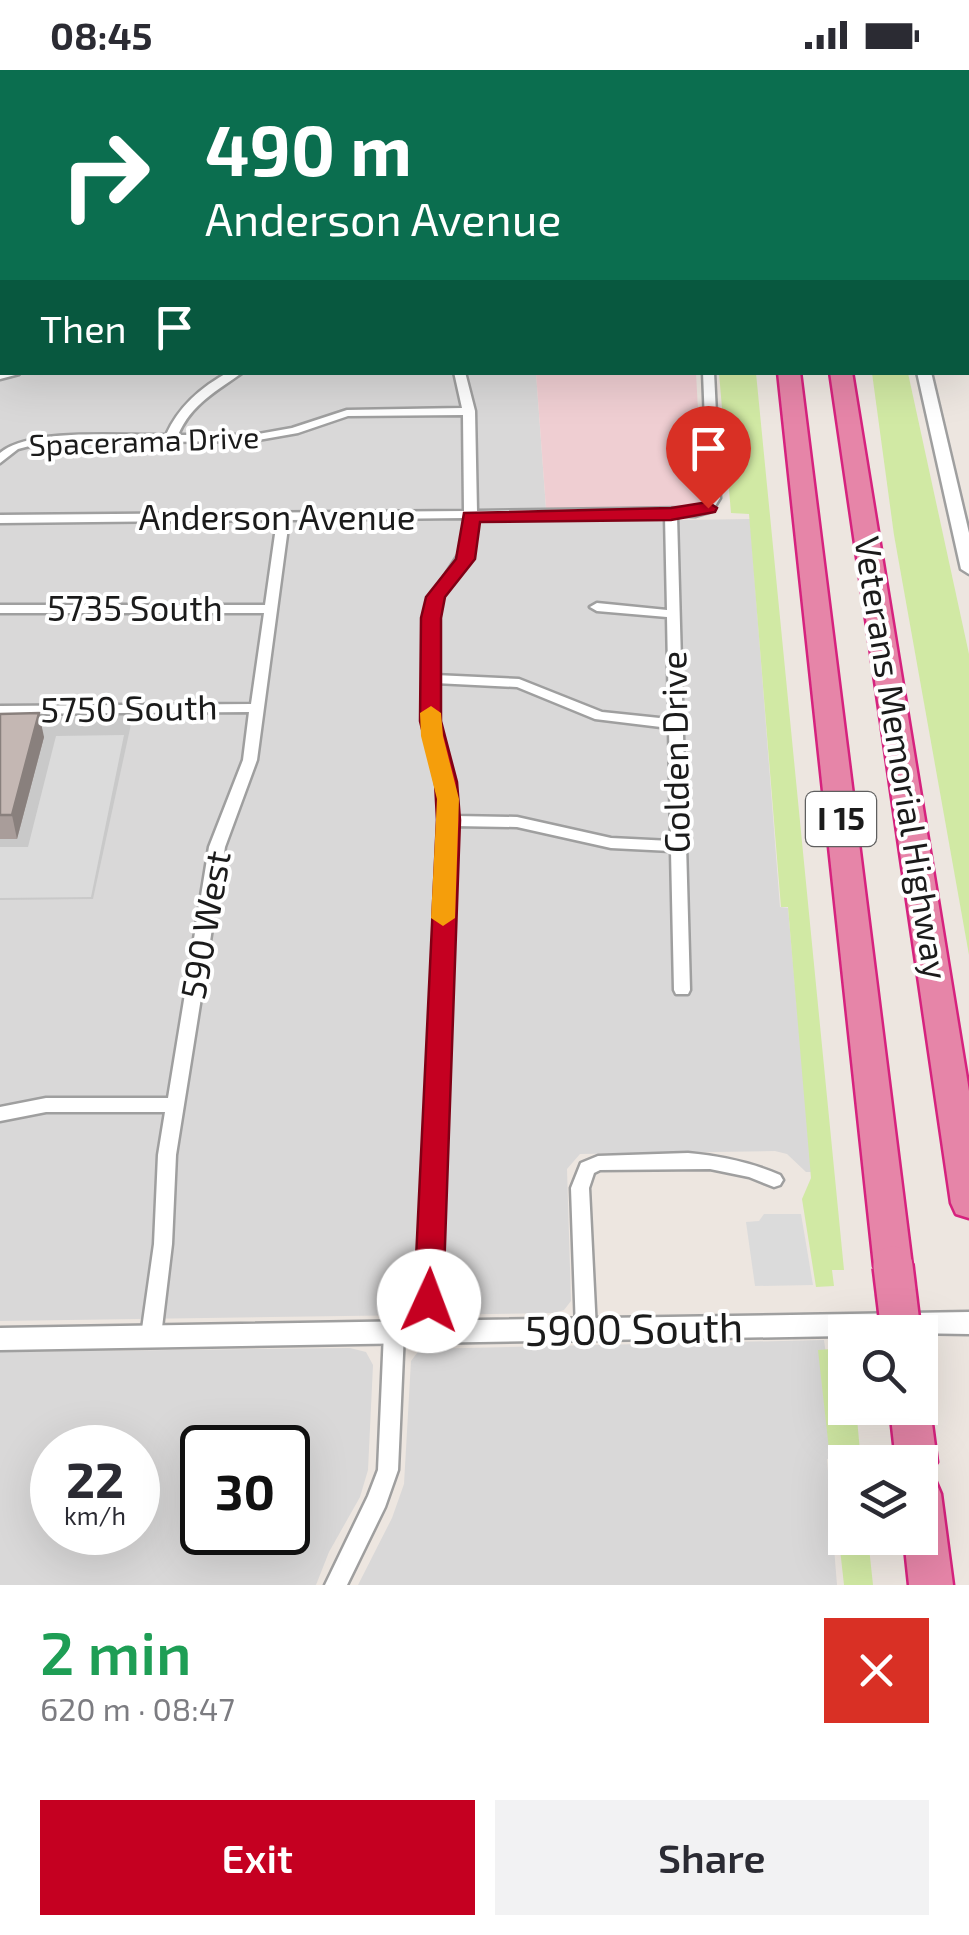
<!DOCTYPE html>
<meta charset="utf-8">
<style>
body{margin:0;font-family:"Exo 2",sans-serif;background:#f2f2f3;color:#2b2b33;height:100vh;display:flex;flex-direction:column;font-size:38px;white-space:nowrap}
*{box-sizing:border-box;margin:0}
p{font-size:32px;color:#7c7c81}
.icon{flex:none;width:55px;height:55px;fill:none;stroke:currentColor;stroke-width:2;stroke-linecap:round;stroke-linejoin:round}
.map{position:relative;height:1515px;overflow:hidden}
.details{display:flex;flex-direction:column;background:#fff;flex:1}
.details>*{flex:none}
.hud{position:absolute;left:0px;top:0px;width:970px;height:305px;box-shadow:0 10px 40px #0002;background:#0b6e4f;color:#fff;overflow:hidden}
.tools{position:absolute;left:828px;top:1245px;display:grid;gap:20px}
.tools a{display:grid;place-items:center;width:110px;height:110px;border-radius:0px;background:#fff;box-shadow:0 10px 40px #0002;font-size:50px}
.speed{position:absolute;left:30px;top:1355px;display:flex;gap:20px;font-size:50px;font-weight:700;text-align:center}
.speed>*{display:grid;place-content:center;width:130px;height:130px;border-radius:50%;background:#fff;box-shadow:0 10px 40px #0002;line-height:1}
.speed small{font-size:25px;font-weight:400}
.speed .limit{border:5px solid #111;border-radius:15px;background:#fff;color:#111}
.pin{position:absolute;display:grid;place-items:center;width:85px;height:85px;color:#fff;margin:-102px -42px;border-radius:50% 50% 50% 0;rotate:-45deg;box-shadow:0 0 10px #0007}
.pin .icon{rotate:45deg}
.me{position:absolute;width:110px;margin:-55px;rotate:2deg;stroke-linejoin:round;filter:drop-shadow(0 0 8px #0008)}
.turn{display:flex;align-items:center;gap:35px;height:210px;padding:0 40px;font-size:45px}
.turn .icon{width:130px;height:130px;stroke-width:2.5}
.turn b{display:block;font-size:70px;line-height:85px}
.then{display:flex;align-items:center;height:95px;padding:0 40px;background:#0003;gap:20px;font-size:38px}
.round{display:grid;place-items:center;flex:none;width:105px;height:105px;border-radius:0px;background:#f2f2f3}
.overview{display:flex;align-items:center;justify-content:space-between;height:170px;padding:0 40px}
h1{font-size:60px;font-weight:600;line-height:75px;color:#1e9e55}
.action{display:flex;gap:20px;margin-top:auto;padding:20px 40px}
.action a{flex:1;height:115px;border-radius:0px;background:#c50021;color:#fff;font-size:40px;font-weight:600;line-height:115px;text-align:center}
.action a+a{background:#f2f2f3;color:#2b2b33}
.status{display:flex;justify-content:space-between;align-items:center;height:70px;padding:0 50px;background:#fff;direction:ltr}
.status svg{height:28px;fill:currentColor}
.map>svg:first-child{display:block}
</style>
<div class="status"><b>08:45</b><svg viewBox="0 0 49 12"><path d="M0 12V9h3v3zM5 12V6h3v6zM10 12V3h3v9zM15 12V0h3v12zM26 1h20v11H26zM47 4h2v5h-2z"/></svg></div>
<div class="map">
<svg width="969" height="1515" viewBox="0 0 969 1515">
<rect width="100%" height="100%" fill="#ede6e0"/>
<g fill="#d9d8d8" fill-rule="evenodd">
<polygon points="0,48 2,302 536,303 547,452 750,449 780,837 788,838 812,1102 806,1102 787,1084 775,1081 580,1084 567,1099 571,1231 564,1240 555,1243 0,1251"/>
<polygon points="824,1270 840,1388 827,1389 837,1515 358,1515 392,1448 404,1414 411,1291 420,1279"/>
<path d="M350 1278 366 1282 373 1295 368 1400 360 1427 329 1482 316 1515H0V1282ZM52 1378H138V1462H52ZM202 1378H288V1462H202Z"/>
</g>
<polygon fill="#efced2" points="536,303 696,303 703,432 694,437 546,438"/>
<polygon fill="#c9c9c9" points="133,645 93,829 0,830 0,649"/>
<g fill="#d1e9a4">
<polygon points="719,303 756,303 844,1200 832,1200 834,1216 816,1217 802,1129 811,1108 788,837 781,837 749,444 731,443"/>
<polygon points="872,303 908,303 969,584 969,885 894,465"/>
<polygon points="845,1278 845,1338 856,1338 861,1392 845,1392 845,1468 868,1468 873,1515 844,1515 818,1280"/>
</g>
<g fill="#dbdbdb">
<polygon points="124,665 91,827 0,828 0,777 28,777 56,666"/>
<polygon points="764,1144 801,1144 813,1215 755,1216 746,1152 759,1151"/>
</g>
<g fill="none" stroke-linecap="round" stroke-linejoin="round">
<g stroke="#9f9f9f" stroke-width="5">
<g id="minor">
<polygon points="151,0 159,0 158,2 150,2"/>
<polygon points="446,0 454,0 455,2 447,2"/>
<rect x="0" y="67" width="2" height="6"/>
<polygon points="2,135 2,147 0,148 0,136"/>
<rect x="968" y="184" width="1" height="6"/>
<rect x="0" y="206" width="2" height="6"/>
<polygon points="20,302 19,304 0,309 0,303"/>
<path d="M229 302H243C217 321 191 334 178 365H253L292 358 347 340 462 338 454 302H465L475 341 477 441 694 438 703 435 708 428 703 302H714L720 428 712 441 695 446H677L690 920 688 924H676L674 920 671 781 611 778 517 757 455 756 437 1261 434 1267 427 1269 420 1267 417 1261 441 751 437 718 423 655V569L428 531 462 479 465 468 464 448 289 450 257 690 225 777 176 1085 172 1174 161 1266 158 1272 151 1274 144 1272 141 1266 154 1174 158 1085 165 1042H46L0 1051V1037L46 1028H168L209 777 243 690 249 642 0 644V636L251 634 264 543H0V535H265L277 450 0 453V445L464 441 463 345 348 346 298 363 253 371 41 373 18 379 0 393V383C31 357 125 366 166 365 179 336 201 317 229 302ZM665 446 667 540 597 533 590 537 597 541 667 547 669 649 602 642 519 609 435 605C435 582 433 555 441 533 453 495 478 498 477 448ZM435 613 517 617 595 649 669 658 671 771 611 768 517 747 455 746 452 718 437 655Z"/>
<path d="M688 1083C721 1086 750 1092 780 1105L783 1110 780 1115 774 1117 749 1107 710 1099 600 1100 594 1103 589 1118 596 1260 593 1266 586 1268 579 1266 576 1260 571 1118 581 1093 598 1086Z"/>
<polygon points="394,1254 401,1256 404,1262 398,1400 385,1437 347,1515 325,1515 368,1426 378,1400 384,1262 387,1256"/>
</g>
</g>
<g stroke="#9f9f9f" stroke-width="5">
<g id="tertiary">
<polygon points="917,302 931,302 969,463 969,504 961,499"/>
<polygon points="969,1242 969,1264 845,1262 845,1266 0,1280 0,1258"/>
</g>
</g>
<g stroke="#d6227e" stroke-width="5">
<g id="motorway">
<rect x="711" y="0" width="16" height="2"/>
<rect x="748" y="0" width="16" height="2"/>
<polygon points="782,0 798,0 799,2 783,2"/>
<rect x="827" y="0" width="16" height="2"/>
<polygon points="778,302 800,302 912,1196 906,1207 893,1212 880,1207 874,1196"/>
<polygon points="830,302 852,302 969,1021 969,1148 956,1144 951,1133"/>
<polygon points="920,1324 930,1338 937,1392 926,1407 935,1410 941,1424 953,1515 909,1515 904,1468 920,1468 920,1392 896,1392 890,1338 920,1338"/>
</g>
</g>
<use href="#minor" fill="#fff" fill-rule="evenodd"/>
<use href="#tertiary" fill="#fff" fill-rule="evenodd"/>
<use href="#motorway" fill="#e685a8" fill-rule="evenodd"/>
<g stroke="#d6227e" stroke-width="44" stroke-linecap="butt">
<polyline id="motorway-bridge" points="893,1196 901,1262"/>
</g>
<use href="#motorway-bridge" stroke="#e685a8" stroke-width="39"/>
</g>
<g fill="#a99d9a">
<rect x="191" y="0" width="43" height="2"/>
<polygon points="558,0 608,0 572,2 559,2"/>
<polygon points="904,0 969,0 969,8 968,8 968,2 905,2"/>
<polygon points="0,644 44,667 17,769 0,769"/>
</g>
<polygon fill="#89807d" points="39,643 44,667 17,769 12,745"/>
<g fill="#c4b7b3" stroke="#89807d" stroke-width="2.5">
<polygon points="191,0 210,0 209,2 191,2"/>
<polygon points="915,0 935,0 931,0 932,2 916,2"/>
<polygon points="39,643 12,745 0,745 0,644"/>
</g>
<polygon fill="#c50021" stroke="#800015" stroke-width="2.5" points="708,432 717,438 715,442 671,450 480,452 475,489 445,527 441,548 441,651 457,712 460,750 443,1231 439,1240 429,1243 418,1240 414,1231 437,750 435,712 420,651 421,548 426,527 456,489 464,443 671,438"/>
<polygon fill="#f59e0b" points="431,636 441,643 443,666 459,729 455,848 443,856 431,848 437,729 421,666 420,643"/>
<g text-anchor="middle" stroke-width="8" stroke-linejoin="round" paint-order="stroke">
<g font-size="30" fill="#1b1b1b" stroke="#fff">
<text transform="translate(144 372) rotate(-2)" y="10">Spacerama Drive</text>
</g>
<rect fill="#fff" stroke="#5f5f5f" stroke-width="2.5" x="806" y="722" width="70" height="54" rx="8"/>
<g font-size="32" font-weight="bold" fill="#1b1b1b">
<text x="841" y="760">I 15</text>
</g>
<g font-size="35" fill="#1b1b1b" stroke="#fff">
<text x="277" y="460">Anderson Avenue</text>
<text x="135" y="551">5735 South</text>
<text transform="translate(129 639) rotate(-1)" y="12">5750 South</text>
<text transform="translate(676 682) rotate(-91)" y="12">Golden Drive</text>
<text transform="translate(901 688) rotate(81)" y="12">Veterans Memorial Highway</text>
<text transform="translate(206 855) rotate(-80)" y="12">590 West</text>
</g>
<g font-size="42" fill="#1b1b1b" stroke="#fff">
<text transform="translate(634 1259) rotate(-1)" y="15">5900 South</text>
</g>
</g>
</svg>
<div class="tools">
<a><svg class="icon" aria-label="search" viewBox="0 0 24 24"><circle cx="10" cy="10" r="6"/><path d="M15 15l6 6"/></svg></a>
<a><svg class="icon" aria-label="layers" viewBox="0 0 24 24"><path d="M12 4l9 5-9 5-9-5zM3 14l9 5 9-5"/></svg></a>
</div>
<div class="speed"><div>22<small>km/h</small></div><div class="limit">30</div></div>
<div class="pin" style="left:708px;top:438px;background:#d93025"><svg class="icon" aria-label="arrive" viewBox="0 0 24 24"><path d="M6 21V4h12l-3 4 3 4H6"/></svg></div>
<svg class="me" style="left:429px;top:1231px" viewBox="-20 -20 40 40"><circle r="19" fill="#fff"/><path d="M0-13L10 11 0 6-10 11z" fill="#c50021"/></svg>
<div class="hud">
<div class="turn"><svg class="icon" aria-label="right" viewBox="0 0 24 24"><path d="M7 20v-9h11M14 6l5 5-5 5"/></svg><div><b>490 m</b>Anderson Avenue</div></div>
<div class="then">Then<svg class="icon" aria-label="arrive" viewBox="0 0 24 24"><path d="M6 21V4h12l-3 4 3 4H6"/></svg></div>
</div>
</div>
<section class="details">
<div class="overview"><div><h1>2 min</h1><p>620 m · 08:47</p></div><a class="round" style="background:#d93025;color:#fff"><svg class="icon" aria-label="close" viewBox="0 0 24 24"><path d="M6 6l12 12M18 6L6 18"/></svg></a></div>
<div class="action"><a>Exit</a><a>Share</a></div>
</section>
